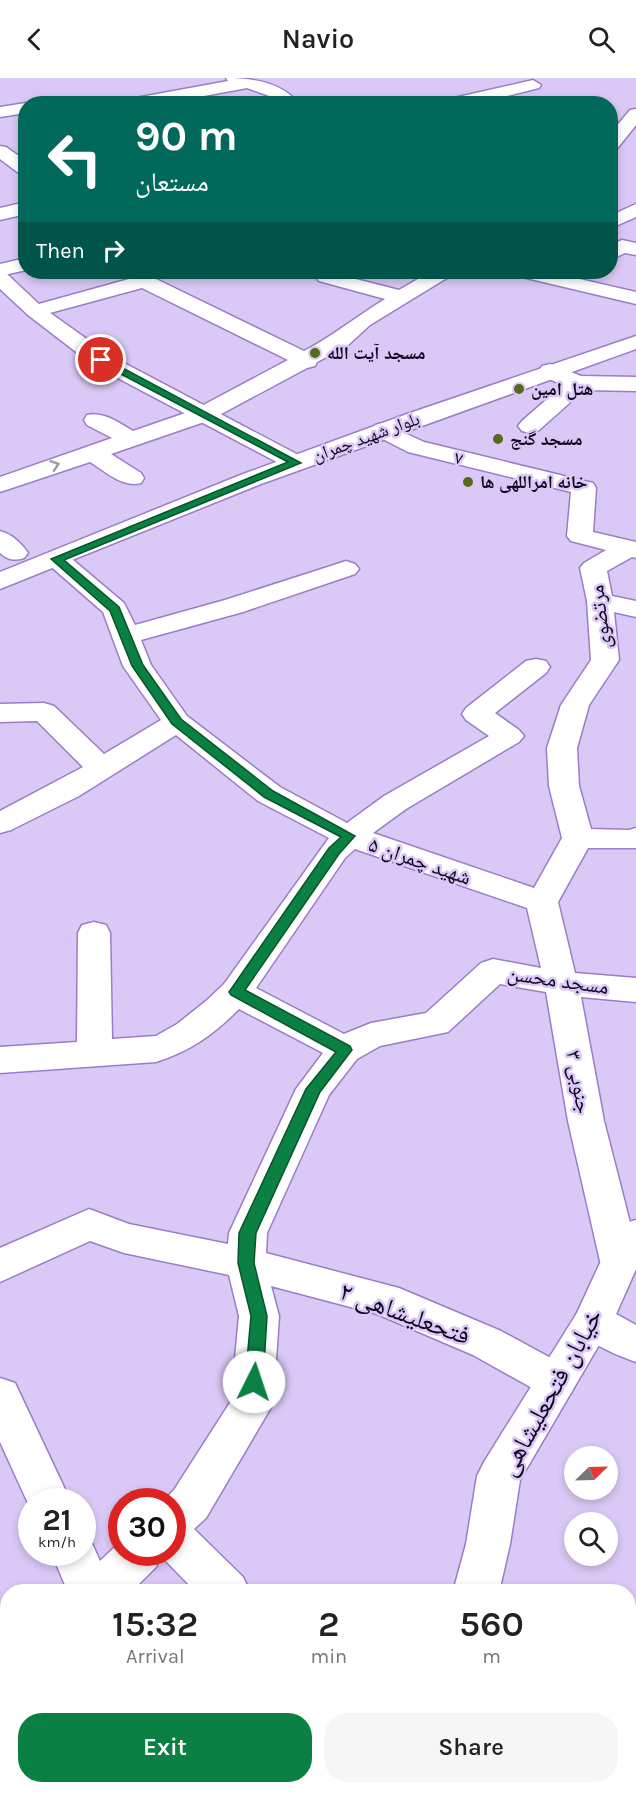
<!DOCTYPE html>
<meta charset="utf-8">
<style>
body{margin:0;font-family:Karla,"Noto Naskh Arabic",sans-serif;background:#f6f6f6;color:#222;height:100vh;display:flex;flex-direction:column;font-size:22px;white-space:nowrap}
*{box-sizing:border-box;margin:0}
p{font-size:20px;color:#767676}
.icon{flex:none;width:33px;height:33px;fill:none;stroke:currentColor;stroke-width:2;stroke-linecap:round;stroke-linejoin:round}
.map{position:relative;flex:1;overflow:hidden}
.drawer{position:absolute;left:0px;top:1506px;width:636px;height:210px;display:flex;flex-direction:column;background:#fff;border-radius:24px 24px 0 0;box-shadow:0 3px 9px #0003}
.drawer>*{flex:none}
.hud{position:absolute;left:18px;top:18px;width:600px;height:183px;border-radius:24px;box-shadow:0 3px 9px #0003;background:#00695c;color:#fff;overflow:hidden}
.needle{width:39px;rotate:67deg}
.controls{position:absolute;left:564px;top:1368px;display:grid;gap:12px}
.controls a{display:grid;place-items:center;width:54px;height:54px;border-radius:50%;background:#fff;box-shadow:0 3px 9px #0003;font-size:30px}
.speed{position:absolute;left:18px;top:1410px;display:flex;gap:12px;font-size:30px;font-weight:700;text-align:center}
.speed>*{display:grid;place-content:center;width:78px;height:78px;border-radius:50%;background:#fff;box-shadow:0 3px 9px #0003;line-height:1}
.speed small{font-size:15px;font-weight:400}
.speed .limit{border:9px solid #d22;background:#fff;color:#111}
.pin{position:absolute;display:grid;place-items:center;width:51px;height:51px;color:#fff;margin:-26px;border:3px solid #fff;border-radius:50%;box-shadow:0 2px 6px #0007}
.me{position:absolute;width:66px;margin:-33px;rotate:4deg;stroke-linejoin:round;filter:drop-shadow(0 0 4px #0008)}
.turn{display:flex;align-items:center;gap:21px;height:126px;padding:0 18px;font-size:27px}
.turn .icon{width:78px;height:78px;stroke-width:2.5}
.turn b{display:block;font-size:42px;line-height:51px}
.then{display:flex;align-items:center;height:57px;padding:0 18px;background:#0003;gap:12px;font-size:22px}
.eta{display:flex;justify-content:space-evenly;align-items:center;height:102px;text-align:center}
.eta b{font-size:36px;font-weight:600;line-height:42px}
.primary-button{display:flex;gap:12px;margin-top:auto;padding:12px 18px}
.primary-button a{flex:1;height:69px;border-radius:24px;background:#0b8043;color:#fff;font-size:24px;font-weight:600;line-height:69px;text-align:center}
.primary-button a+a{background:#f6f6f6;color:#222}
header{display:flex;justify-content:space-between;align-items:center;height:78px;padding:0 18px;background:#fff;font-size:27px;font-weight:600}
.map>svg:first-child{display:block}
</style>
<header><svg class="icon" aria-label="back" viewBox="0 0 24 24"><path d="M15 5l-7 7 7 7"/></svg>Navio<svg class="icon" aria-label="search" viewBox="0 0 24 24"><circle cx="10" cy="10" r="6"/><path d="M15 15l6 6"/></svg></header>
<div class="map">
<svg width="636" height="1716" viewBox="0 0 636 1716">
<rect width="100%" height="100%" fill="#dac8f6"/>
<polygon fill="#9899e4" stroke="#6a6ba0" stroke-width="1.5" points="424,1708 605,1708 616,1716 420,1716"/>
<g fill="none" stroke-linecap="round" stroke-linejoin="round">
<g stroke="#9b7dc5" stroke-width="3">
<g id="minor">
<path d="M226 0C252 0 282 4 299 26H280L272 19 247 10 161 26H122L130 21 228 3Z"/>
<polygon points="533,2 541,7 539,10 475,26 443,26 445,22"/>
<polygon points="26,25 28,26 26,26 26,35 0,39 0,29"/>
<polygon points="636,31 636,47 616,72 610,73 610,56 630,32"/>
<polygon points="0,68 6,69 26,83 26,97 20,96 0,81"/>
<polygon points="26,124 26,136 0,142 0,130"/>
<polygon points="636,126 636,139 618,147 610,145 610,133 616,135"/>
<polygon points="622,162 636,165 636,177 625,175 610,182 610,167"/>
<polygon points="26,180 26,192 0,198 0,186"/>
<path d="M140 194H167L164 198 156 201 304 273C333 258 357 238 385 221L319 203 316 199 319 195 328 194 399 212 430 194H453L450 198 370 247 346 269 317 284 315 288 307 290 210 342 111 376 141 395 144 400 141 405C122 410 105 393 90 384L0 414V399L112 360 87 347 84 342 87 337C104 333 119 345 133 353L194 332 288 282 142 210 35 239 28 237 25 233 28 229 129 201 132 197Z"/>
<polygon points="515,194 549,194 636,214 636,226 518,198"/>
<polygon points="550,286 581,298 636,299 636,313 584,312 538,353 530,355 522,353 518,348 522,343 563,307 542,298 539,293 542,288"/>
<path d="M383 345 424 364 593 405 596 410 593 454 636 464V480L632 479 607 493 612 518 636 523V539L614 534 619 582 589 627 577 670 579 708 591 751 629 752 636 750V770H588L558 824 575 895 636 900V924L581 919 604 1043 636 1168 634 1194 620 1199 606 1194 600 1183 568 1043 546 914 500 906 448 954 380 968 357 981 329 1017 267 1155 266 1175 399 1210 501 1253 571 1291 577 1303 571 1315 556 1321 541 1315 473 1277 377 1236 271 1208 279 1238 273 1326 206 1440 194 1451 243 1499 250 1514H196L161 1478 156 1489 131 1514H68L51 1474H82V1457L89 1459 100 1483 122 1462V1474H172V1424H162L174 1412 231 1323 239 1238 229 1197 124 1175 90 1163 0 1204V1170L89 1131 129 1146 228 1166 229 1155 296 1011 323 975 239 931C214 956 191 973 156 984L0 995V969L77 964 78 855 82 847 94 844 106 847 110 855 112 961 156 958 177 946 206 923 224 906 329 760 258 723 176 657 79 718 11 752 0 755V733L83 689 37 643 0 644V626L44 625 54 628 104 676 161 642 123 588 103 534 48 486 44 481 48 476 57 473 66 476 124 525 135 547 225 522 337 486 346 483 355 486 359 491 355 496 243 534 141 562 151 587 187 638 280 709 347 745 384 718 489 658 466 642 462 636 466 630 526 583 536 581 546 583 550 589 546 595 495 635 519 652 524 658 519 664 406 731 373 755 534 810 562 760 549 708 547 670 561 627 591 582 587 523 580 490 584 485 606 472 571 463 567 458 571 414 408 374 375 357 371 352 375 347ZM355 771 527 830 541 890 493 881 481 885 426 935 371 945 344 956 256 910 345 780Z"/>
<path d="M0 453C12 456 21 465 28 475L24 480C14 483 8 482 0 475Z"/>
<path d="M593 1226 607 1231 636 1247V1284C614 1276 583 1264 573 1243L579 1231Z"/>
<polygon points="0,1300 15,1305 71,1424 32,1424 32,1434 0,1364"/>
<polygon points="0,1670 8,1670 8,1708 27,1708 25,1712 17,1716 0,1716"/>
<polygon points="628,1686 636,1689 636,1716 600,1716 596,1708 628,1708"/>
<polygon points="306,1708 363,1708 366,1716 310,1716"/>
</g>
</g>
<g stroke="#9b7dc5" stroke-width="3">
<g id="tertiary">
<polygon points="0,194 7,196 42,229 109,277 304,380 308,385 304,390 296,392 288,390 93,287 28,237 0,211"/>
<polygon points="636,1142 636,1191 613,1243 520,1402 510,1466 499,1514 453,1514 466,1466 477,1398 484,1384 577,1235 606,1172 622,1146"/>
<polygon points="364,1708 415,1708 411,1716 361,1716"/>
</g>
</g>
<g stroke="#9b7dc5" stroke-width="3">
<polygon id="secondary" points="636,258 636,271 261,406 0,511 0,494 243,396 407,336"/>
</g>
<use href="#minor" fill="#fff" fill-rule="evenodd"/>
<use href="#tertiary" fill="#fff" fill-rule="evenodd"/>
<use href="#secondary" fill="#fff" fill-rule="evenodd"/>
</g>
<defs><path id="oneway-chevron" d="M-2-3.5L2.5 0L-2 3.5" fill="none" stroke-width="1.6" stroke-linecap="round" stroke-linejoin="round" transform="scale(1.5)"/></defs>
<use stroke="#9f9ba5" href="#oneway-chevron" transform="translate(55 387) rotate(-19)"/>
<polygon fill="#0b8043" stroke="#07532c" stroke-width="1.5" points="98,280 104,280 301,385 64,482 119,529 143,587 181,641 273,713 355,758 339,776 245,912 350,968 352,972 320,1014 256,1155 254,1185 267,1238 263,1304 260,1309 254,1311 248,1309 245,1304 251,1238 238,1185 239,1155 306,1011 336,974 231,917 229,914 329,770 341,759 264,719 172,646 132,588 110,533 51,481 288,384 98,284"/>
<g fill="#566a17" stroke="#dac8f6" stroke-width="2">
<circle cx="315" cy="275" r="6"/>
<circle cx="519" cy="311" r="6"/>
<circle cx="498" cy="361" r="6"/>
<circle cx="468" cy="404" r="6"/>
</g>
<g text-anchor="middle" stroke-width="5" stroke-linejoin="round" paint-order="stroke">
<g font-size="18" font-weight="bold" fill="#10051e" stroke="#dac8f6" text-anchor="start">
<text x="327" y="281">مسجد آیت الله</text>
<text x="531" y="317">هتل امین</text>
<text x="510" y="367">مسجد گنج</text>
<text x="480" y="410">خانه امراللهی ها</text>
</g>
<g font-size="18" fill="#10051e" stroke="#dac8f6">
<text transform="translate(366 359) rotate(-20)" y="6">بلوار شهید چمران</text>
<text transform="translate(459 380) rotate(14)" y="6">۷</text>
</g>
<g font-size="21" fill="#10051e" stroke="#dac8f6">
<text transform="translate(600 539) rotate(-97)" y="7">مرتضوی</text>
<text transform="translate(420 783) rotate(19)" y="7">شهید چمران ۵</text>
<text transform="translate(558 902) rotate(8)" y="7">مسجد محسن</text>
<text transform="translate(579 1004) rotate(80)" y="7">۳ جنوبی</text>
</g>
<g font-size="26" fill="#10051e" stroke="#dac8f6">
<text transform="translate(405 1235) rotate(20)" y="9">فتحعلیشاهی ۲</text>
<text transform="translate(550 1314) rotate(-61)" y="9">خیابان فتحعلیشاهی</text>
</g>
</g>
</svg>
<div class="controls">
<a><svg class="needle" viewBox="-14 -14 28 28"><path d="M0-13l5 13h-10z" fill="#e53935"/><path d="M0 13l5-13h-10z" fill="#767676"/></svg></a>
<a><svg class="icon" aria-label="search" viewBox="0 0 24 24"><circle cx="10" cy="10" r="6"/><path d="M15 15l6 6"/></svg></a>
</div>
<div class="speed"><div>21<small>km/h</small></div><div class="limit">30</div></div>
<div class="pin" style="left:101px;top:282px;background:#d93025"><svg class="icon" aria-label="arrive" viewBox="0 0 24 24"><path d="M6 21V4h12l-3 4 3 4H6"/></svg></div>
<svg class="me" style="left:254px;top:1304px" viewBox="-20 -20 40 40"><circle r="19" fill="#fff"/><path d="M0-13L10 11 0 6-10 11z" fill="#0b8043"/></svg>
<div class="hud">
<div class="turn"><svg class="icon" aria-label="left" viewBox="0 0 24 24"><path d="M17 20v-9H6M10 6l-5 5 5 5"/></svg><div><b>90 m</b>مستعان</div></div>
<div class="then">Then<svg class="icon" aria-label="right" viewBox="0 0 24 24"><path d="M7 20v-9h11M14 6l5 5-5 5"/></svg></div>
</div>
<section class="drawer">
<div class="eta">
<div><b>15:32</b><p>Arrival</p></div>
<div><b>2</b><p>min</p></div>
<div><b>560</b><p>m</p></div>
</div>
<div class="primary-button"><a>Exit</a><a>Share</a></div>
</section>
</div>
